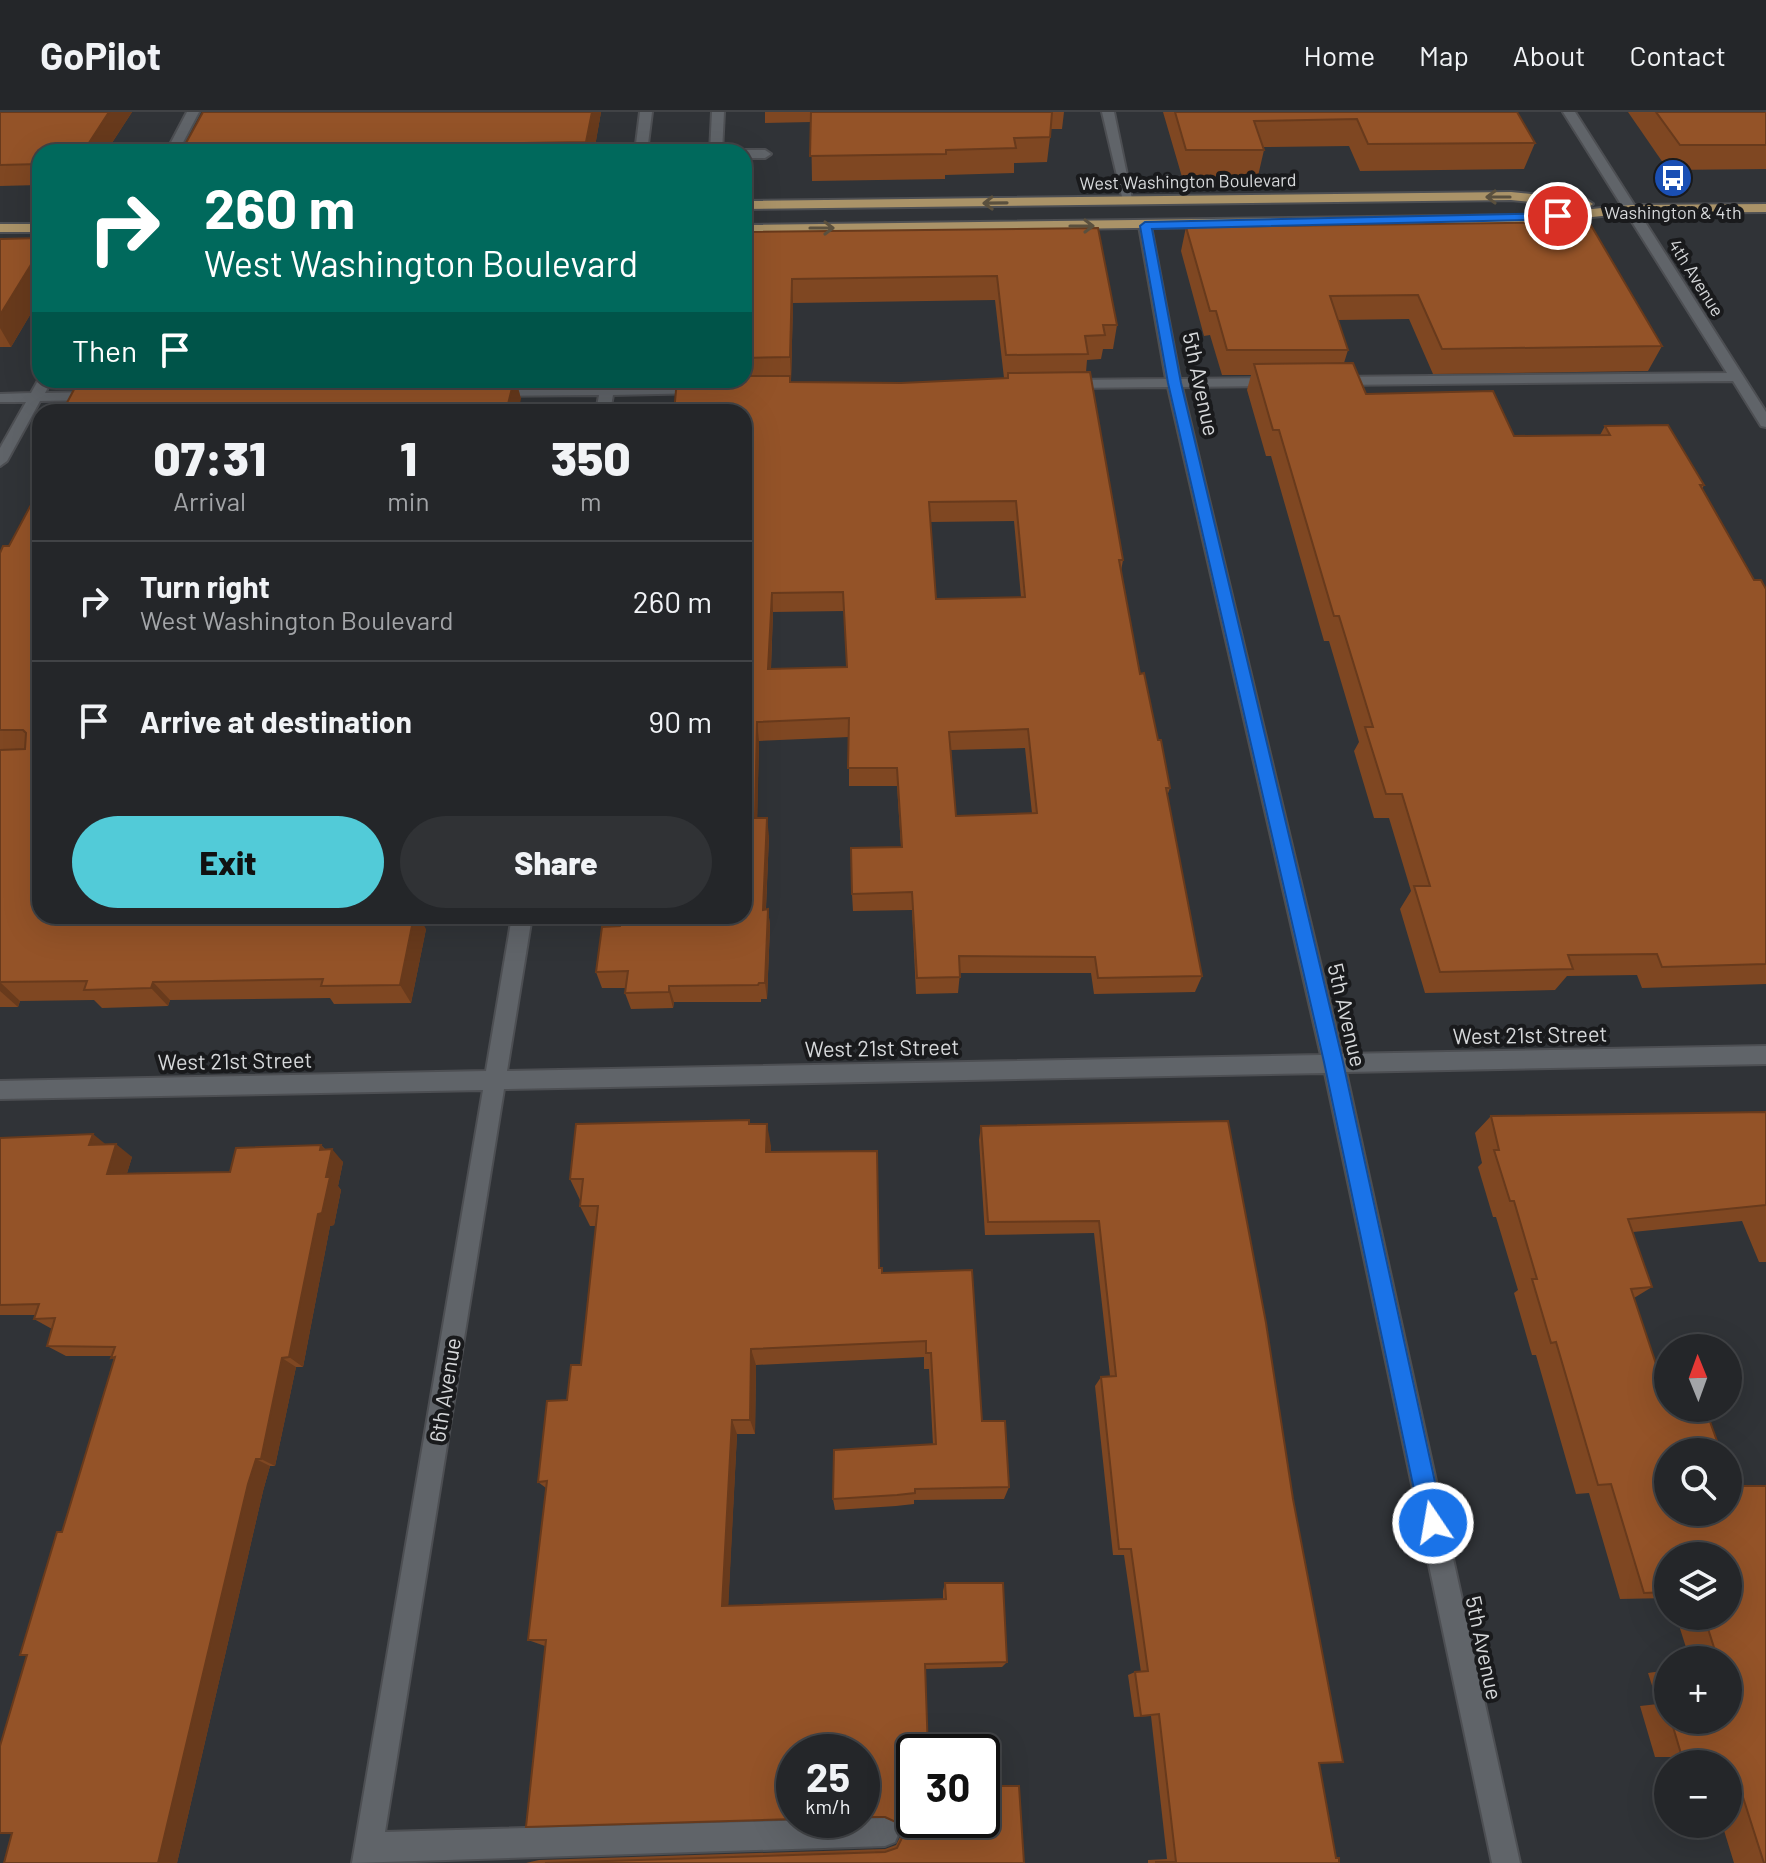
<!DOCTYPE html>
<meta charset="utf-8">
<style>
body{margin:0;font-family:Barlow,sans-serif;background:#303235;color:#f1f3f6;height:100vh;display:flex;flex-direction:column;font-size:30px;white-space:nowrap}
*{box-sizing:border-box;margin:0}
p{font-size:26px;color:#a3a5a8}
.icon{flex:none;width:44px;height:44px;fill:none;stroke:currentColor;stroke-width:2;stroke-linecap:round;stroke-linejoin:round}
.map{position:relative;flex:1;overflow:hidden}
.drawer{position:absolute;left:32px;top:292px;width:720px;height:520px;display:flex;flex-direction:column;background:#242629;border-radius:24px;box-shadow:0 8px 32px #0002,0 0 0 2px #414346}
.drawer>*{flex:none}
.guide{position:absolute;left:32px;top:32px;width:720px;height:244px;border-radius:24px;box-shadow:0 8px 32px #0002,0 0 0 2px #414346;background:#00695c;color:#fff;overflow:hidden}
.needle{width:52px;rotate:359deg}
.tools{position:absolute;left:1654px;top:1222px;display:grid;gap:16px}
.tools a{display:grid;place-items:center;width:88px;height:88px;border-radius:50%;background:#242629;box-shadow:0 8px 32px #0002,0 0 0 2px #414346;font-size:40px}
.speed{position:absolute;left:776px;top:1622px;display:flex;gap:16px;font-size:40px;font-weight:700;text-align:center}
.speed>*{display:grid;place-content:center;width:104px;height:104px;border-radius:50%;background:#242629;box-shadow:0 8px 32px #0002,0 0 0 2px #414346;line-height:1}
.speed small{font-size:20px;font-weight:400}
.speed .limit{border:4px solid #111;border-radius:12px;background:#fff;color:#111}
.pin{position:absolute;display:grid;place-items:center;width:68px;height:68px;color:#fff;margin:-34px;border:4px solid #fff;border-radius:50%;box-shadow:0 2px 8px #0007}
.me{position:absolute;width:88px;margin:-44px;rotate:348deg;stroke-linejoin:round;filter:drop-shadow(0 0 6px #0008)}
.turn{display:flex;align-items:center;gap:28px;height:168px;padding:0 40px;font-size:36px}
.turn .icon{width:104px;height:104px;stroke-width:2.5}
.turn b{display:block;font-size:56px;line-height:68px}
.then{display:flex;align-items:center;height:76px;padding:0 40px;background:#0003;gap:16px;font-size:30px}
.eta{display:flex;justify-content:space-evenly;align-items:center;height:136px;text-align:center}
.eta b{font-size:48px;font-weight:800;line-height:56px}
.button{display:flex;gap:16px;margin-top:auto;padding:16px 40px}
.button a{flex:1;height:92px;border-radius:48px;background:#52cbd8;color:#111;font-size:32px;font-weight:800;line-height:92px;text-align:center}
.button a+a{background:#303235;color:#f1f3f6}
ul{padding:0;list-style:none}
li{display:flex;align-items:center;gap:24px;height:120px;padding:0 40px;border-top:2px solid #414346}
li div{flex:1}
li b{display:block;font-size:30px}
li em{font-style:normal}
header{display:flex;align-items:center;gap:48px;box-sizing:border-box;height:112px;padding:0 40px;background:#242629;border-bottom:2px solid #414346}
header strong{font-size:38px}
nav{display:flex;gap:44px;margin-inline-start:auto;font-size:28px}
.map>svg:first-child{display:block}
</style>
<header>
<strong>GoPilot</strong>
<nav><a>Home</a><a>Map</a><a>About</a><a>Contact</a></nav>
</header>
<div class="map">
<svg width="1766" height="1751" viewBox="0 0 1766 1751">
<rect width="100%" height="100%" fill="#303337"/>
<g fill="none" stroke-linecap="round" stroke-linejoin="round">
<g stroke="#4d4f53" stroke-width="4">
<g id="minor">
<polygon points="187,0 199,0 178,40 166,40"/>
<polygon points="640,0 652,0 647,40 635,40"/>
<polygon points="712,0 724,0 722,40 710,40"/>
<polygon points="1102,0 1114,0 1133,92 1123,89"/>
<polygon points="1563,0 1575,0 1766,300 1766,315 1761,314 1733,269 1336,273 1329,269 1336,265 1727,261"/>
<polygon points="744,38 765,38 771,42 765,46 744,46 744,40 739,40"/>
<polygon points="1145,110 1151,114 1180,267 1276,266 1283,270 1276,274 1182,275 1342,942 1766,934 1766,952 1346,960 1520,1751 1492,1751 1325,961 504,977 385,1720 885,1706 895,1710 899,1720 895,1730 885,1734 352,1751 483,978 0,987 0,969 486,959 512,804 532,804 507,959 1321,943 1168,275 1068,276 1061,272 1068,268 1166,267 1139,114"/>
<polygon points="40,265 40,268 52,268 45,281 96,280 103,284 96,288 40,289 7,349 0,354 0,336 26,290 0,290 0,282 31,281"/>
<polygon points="601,268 615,268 614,274 704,273 711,277 704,281 613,283 610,300 596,300 599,283 492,284 485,280 492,276 600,274"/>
</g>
</g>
<g stroke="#4d4f53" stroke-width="4">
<g id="major">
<polygon points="1511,80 1587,88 1593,92 1587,96 1511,88 744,97 744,89"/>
<polygon points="1766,92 1766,100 1631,101 1534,111 744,121 744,113 1534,103 1631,93"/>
<rect x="0" y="112" width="40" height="8"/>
</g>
</g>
<use href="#minor" fill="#606469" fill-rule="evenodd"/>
<use href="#major" fill="#aa9368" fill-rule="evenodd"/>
</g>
<g fill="#7f4722" fill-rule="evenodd">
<polygon points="0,0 132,0 106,40 40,40 40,73 0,74"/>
<polygon points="203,0 601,0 594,40 181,40"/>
<polygon points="765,0 1064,0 1062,17 1051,17 1047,50 1014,51 1014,61 945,63 945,67 812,69 811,10 765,11"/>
<polygon points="1163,0 1517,0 1535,31 1524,57 1360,59 1349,34 1263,35 1264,38 1258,64 1182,65"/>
<polygon points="1628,0 1766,0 1766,57 1668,58"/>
<polygon points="1186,115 1662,234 1648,259 1433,262 1409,207 1338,208 1348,238 1344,251 1366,282 1514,324 1600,323 1605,314 1704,373 1702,377 1754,468 1766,477 1766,872 1642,876 1637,863 1567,864 1555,878 1425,881 1400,797 1411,779 1389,706 1374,706 1354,639 1359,630 1329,529 1324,529 1271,344 1266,344 1247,278 1251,263 1222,263 1210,223 1204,224 1181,139"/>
<path d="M1098 116 1117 213 1113 237H1103L1101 247 1087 248 1086 260 1123 448 1121 459 1140 562 1170 676 1167 684 1202 864 1195 880 1094 882 1091 861H960L958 881 916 882 912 798 853 799 852 782 901 735 897 674H849V625L759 629 757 706 769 724 766 797H768L770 814 767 887H761V890H674L673 896 631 897 625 881 626 876H602L596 860 620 814 744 804 677 270 652 271V268H744V120ZM995 188 1004 266 901 271 790 270 791 269 793 191ZM1014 409 1021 485 936 487 930 410ZM844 499 847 555 771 557 773 500ZM1025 636 1032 701 956 704 951 638Z"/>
<polygon points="40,126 40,186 11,235 0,235 0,127"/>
<polygon points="81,268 243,268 242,270 317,270 318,268 525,268 524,273 517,273 521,287 82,270"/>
<polygon points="40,376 40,804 426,817 411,891 334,892 330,886 170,888 168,894 102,896 94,888 20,889 18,895 0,895 0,441 9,434"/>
<polygon points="1766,1000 1766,1150 1759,1150 1742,1109 1633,1120 1652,1175 1634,1186 1659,1261 1728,1400 1766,1751 1734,1751 1722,1712 1728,1712 1728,1652 1676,1652 1674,1645 1655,1645 1640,1594 1658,1592 1648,1561 1668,1558 1668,1608 1728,1608 1728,1548 1690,1548 1676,1504 1728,1504 1668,1444 1668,1486 1620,1487 1589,1381 1576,1382 1536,1243 1532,1243 1514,1181 1518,1178 1496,1105 1493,1105 1478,1055 1482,1051 1475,1021 1491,1004"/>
<polygon points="1228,1009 1319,1651 1335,1746 1339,1751 1148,1751 1148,1748 1167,1747 1151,1604 1134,1605 1128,1563 1135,1560 1141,1560 1124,1443 1113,1443 1095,1274 1101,1265 1110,1264 1094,1121 985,1123 979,1028 981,1014"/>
<polygon points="750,1012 771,1034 771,1040 879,1156 982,1309 1009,1375 1004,1387 914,1388 914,1392 896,1394 835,1398 833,1387 933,1333 929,1257 924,1257 924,1245 756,1253 755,1322 737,1322 728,1494 943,1487 943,1479 945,1471 1007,1550 1002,1555 925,1557 914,1708 1024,1751 526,1751 539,1748 885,1737 896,1733 902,1721 898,1711 545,1534 528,1528 546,1376 538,1370 581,1253 596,1114 590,1114 580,1094 580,1088 570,1067"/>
<polygon points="0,1026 106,1032 132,1045 127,1061 230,1060 321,1033 325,1037 343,1050 338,1074 341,1078 334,1113 330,1114 303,1255 296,1255 275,1354 270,1354 263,1379 177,1751 4,1751 12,1721 27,1544 20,1543 62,1420 114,1247 111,1246 112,1244 66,1244 47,1234 52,1217 34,1207 35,1203 0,1203"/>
</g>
<g fill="#683a1c">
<polygon points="109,0 132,0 106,40 83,40"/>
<polygon points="592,0 601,0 594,40 588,40 586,30"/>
<polygon points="40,138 40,186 11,235 0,216 0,203"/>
<polygon points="792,167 793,191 791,269 790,245"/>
<polygon points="514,268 516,268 521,287 518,300 506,300"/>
<polygon points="772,481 773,500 770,577 768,557"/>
<polygon points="757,610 759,629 757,724 755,706"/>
<polygon points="767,706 769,724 765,815 763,798"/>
<polygon points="768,797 770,814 767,887 765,871"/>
<polygon points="414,804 419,804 426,817 411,891 400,873"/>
<polygon points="0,870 20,889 18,895 0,879"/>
<polygon points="153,870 170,888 168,894 151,876"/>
<polygon points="669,874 674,890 673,896 669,880"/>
<polygon points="767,1012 771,1034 770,1062 766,1040"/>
<polygon points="93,1022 109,1035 89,1033"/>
<polygon points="116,1032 132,1045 123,1074 107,1062"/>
<polygon points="321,1033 330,1044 332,1037 343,1050 338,1074 341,1078 334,1113 330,1114 303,1255 289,1245"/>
<polygon points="751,1237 756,1253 755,1322 750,1308"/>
<polygon points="282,1246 296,1255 275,1354 261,1347"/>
<polygon points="732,1308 737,1322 728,1501 722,1494"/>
<polygon points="256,1347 270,1354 263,1379 177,1751 158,1751 248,1372"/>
</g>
<g fill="#945328" stroke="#683a1c" stroke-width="2" fill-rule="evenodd">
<polygon points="0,0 109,0 83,40 40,40 40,52 0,53"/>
<polygon points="203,0 592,0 586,30 454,32 451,40 181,40"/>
<polygon points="811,0 1052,0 1050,25 1014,26 1016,36 946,38 946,42 810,44"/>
<polygon points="1175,0 1517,0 1535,31 1368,32 1357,7 1254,9 1264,38 1186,38"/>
<polygon points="1656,0 1766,0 1766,33 1680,33"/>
<polygon points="1589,110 1662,234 1442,237 1418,183 1330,184 1348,238 1227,238 1216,199 1210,199 1186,115"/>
<polygon points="1098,116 1117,213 1103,213 1105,223 1085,224 1088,242 1006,243 997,164 792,167 790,245 744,246 744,120"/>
<polygon points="40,126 40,138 0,203 0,127"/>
<polygon points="1353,251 1366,282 1493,279 1514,324 1610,323 1605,314 1668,313 1704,373 1700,373 1754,468 1761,468 1766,477 1766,852 1662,855 1657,842 1568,843 1573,857 1440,860 1414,774 1430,774 1402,682 1386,682 1365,615 1373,615 1339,504 1334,504 1279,318 1273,318 1254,252"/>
<path d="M1090 260 1123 448H1119L1140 562 1144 561 1158 628H1161L1170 676H1166L1202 864 1098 866 1095 845 959 844 960 865 917 866 912 780 852 782 851 736 902 735 897 656H848L849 606 757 610 755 706H767L763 798 768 797 765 871H759L758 873 669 874V880L625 881 628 859 596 860 602 815 620 814 621 804H744V300H674L677 268H744V264H790V270L901 271 1008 266V261ZM1016 389 1025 485 936 487 929 390ZM843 480 847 555 768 557 772 481ZM1028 617 1037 701 956 704 949 620Z"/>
<polygon points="318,268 514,268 506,300 62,300 78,270 317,270"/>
<polygon points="40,376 40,804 414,804 400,873 321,874 323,867 153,870 151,876 84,878 87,869 0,870 0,638 25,637 26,621 23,618 0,618 0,441 3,434 9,434"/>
<polygon points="1766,1000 1766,1093 1628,1107 1652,1175 1631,1177 1659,1261 1668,1261 1668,1296 1705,1296 1721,1340 1668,1340 1668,1400 1728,1400 1728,1359 1734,1374 1766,1374 1766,1751 1764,1751 1741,1679 1728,1680 1728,1652 1704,1652 1702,1644 1682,1645 1671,1608 1728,1608 1728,1548 1718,1548 1704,1504 1728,1504 1728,1444 1668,1444 1668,1480 1644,1481 1611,1372 1598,1373 1556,1230 1551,1231 1532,1167 1537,1167 1514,1089 1510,1089 1494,1038 1499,1038 1491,1004"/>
<polygon points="749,1008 749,1012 767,1012 766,1040 877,1039 879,1156 882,1156 882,1161 972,1158 982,1309 1005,1309 1009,1375 915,1377 915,1381 897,1383 833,1387 834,1338 936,1332 931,1241 926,1241 926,1229 751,1237 750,1308 732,1308 722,1494 946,1487 945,1471 1003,1471 1007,1550 925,1552 928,1640 914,1640 914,1708 982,1708 982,1674 1019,1674 1024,1751 545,1751 885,1740 897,1736 903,1724 898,1711 885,1705 862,1705 862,1640 794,1640 794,1707 526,1715 546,1528 528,1528 547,1369 538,1370 547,1289 567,1288 571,1253 581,1253 598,1094 580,1094 583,1067 570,1067 576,1012"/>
<polygon points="1228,1009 1266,1211 1293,1387 1343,1650 1319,1651 1336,1746 1339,1746 1339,1751 1156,1751 1156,1750 1176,1750 1159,1602 1141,1604 1135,1560 1148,1559 1131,1437 1119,1437 1101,1265 1116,1264 1099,1109 988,1110 981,1014"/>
<polygon points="93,1022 89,1033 116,1032 107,1062 230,1060 236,1036 321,1033 320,1038 332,1037 326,1065 330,1065 322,1101 318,1102 289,1245 282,1246 261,1347 256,1347 248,1372 158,1751 4,1751 12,1721 0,1721 0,1634 27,1543 20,1543 57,1420 62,1420 115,1245 111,1246 115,1235 47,1234 55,1206 34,1207 39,1192 0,1193 0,1026"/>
</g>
<defs><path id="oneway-shaft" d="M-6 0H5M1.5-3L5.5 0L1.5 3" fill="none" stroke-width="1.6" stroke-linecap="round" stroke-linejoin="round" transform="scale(2)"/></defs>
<g stroke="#5a503e">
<use href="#oneway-shaft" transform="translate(1498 85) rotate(180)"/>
<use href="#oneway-shaft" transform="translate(995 91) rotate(179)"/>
<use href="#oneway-shaft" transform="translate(1082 114)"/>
<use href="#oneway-shaft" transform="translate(822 116)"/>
</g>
<polygon fill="#1a73e8" stroke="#114b97" stroke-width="2" points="1558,101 1562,102 1562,107 1152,117 1181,271 1343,950 1444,1411 1441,1419 1433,1422 1425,1419 1421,1411 1324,950 1168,271 1140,114 1145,110"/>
<defs>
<g id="bus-disc" transform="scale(2)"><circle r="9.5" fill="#1a4fb4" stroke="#191a1c"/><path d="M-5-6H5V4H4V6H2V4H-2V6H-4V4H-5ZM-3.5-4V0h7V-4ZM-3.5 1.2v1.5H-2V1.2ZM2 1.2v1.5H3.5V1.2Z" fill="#fff"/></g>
</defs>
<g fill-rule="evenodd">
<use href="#bus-disc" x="1673" y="66"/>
</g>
<g text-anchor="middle" stroke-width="8" stroke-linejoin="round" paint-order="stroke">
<g font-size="18" fill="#d6d8da" stroke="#191a1c">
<text transform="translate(1188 70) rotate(-1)" y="6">West Washington Boulevard</text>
<text transform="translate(1696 166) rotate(58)" y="6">4th Avenue</text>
</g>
<g font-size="18" fill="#d6d8da" stroke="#191a1c">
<text x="1673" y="107">Washington &amp; 4th</text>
</g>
<g font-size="22" fill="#d6d8da" stroke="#191a1c">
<text transform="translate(1201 272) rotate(78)" y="8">5th Avenue</text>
<text transform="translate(1347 903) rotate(77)" y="8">5th Avenue</text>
<text transform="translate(1530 923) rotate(-1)" y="8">West 21st Street</text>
<text transform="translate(882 936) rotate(-1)" y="8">West 21st Street</text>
<text transform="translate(235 949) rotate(-1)" y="8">West 21st Street</text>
<text transform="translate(445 1278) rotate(-81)" y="8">6th Avenue</text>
<text transform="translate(1484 1536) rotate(78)" y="8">5th Avenue</text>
</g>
</g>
</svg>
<div class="tools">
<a><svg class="needle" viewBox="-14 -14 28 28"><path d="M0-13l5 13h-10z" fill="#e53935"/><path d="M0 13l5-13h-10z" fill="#a3a5a8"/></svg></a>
<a><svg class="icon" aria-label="search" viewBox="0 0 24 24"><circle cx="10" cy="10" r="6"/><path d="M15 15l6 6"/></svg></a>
<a><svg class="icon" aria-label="layers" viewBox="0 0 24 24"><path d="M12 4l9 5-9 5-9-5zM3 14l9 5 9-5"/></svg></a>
<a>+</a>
<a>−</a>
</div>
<div class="speed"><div>25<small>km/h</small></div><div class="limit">30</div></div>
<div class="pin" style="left:1558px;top:104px;background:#d93025"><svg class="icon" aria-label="arrive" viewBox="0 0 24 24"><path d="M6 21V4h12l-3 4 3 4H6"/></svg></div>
<svg class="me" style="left:1433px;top:1411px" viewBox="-20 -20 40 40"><circle r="17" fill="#1a73e8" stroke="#fff" stroke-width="3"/><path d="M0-11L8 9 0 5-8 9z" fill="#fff"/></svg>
<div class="guide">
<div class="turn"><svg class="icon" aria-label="right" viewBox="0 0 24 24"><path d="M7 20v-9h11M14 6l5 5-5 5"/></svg><div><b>260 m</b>West Washington Boulevard</div></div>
<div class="then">Then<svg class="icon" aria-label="arrive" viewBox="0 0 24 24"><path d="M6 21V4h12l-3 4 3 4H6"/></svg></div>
</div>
<section class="drawer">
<div class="eta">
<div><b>07:31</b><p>Arrival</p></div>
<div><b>1</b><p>min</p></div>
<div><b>350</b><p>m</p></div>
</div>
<ul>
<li><svg class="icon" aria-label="right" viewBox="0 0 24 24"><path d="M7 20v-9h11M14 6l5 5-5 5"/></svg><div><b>Turn right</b><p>West Washington Boulevard</p></div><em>260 m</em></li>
<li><svg class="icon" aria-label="arrive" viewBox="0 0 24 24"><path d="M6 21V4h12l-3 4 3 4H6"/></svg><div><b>Arrive at destination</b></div><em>90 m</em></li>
</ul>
<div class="button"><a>Exit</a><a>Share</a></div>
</section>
</div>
